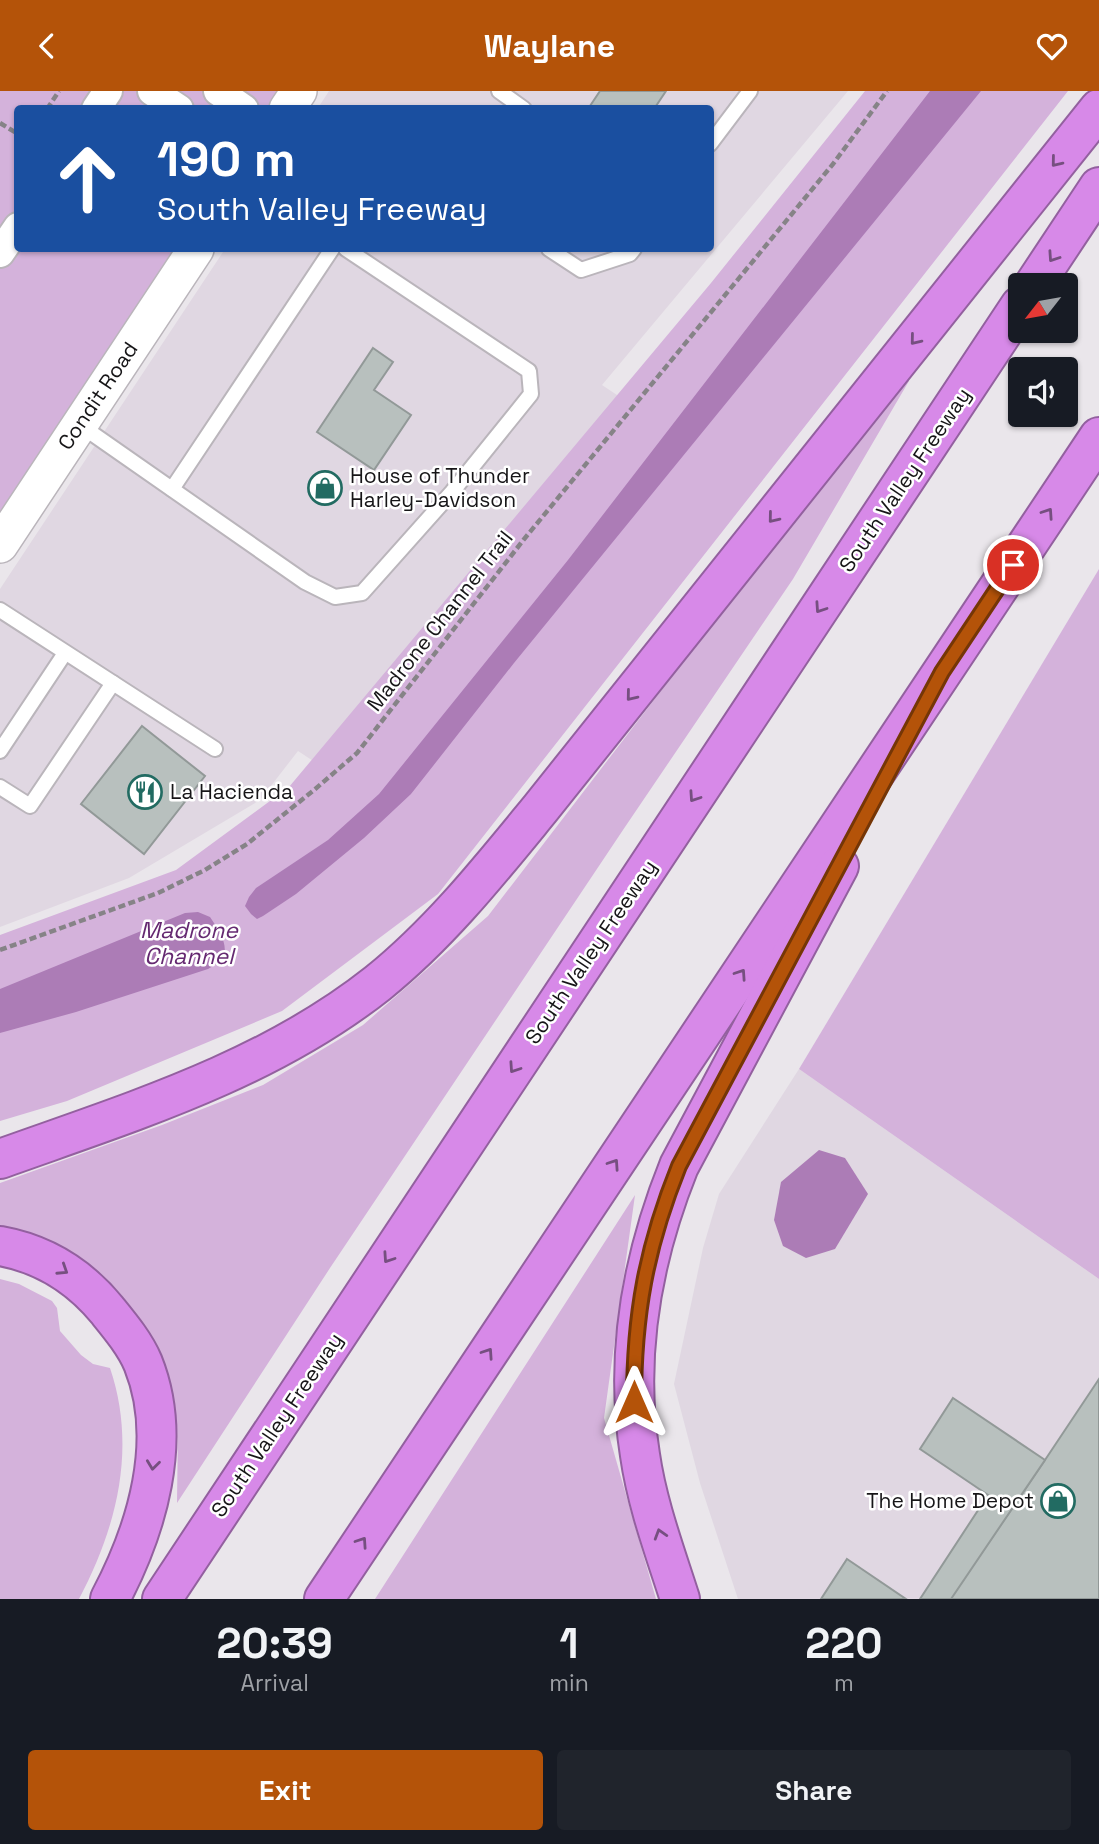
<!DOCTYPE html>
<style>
body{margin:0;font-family:"Space Grotesk",sans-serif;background:#20242c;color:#f1f3f6;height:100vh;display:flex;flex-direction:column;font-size:26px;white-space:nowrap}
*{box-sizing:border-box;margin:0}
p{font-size:23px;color:#9ea1a6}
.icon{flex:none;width:38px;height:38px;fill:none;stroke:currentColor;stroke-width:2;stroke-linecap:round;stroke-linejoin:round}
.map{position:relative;height:1508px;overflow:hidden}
.side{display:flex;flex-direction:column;background:#171b24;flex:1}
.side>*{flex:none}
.guide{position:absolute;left:14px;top:14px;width:700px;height:147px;border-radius:7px;box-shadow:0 2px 5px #0004;background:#1a4fa0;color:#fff;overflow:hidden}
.needle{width:46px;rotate:239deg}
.controls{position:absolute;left:1008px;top:182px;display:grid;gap:14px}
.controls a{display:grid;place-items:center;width:70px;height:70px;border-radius:7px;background:#171b24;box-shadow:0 2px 5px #0004;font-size:35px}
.pin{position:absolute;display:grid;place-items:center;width:60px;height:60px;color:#fff;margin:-30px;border:4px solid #fff;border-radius:50%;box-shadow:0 2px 7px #0007}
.me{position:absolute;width:77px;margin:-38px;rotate:0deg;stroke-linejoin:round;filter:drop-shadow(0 0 5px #0008)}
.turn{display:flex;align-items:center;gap:24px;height:147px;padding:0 28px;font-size:32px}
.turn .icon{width:91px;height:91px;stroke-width:2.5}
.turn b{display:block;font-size:49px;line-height:60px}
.eta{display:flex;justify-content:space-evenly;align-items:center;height:119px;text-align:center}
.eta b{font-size:42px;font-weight:800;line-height:49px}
.button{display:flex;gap:14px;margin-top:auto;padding:14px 28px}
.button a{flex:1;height:80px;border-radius:7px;background:#b45309;color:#fff;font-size:28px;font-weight:800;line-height:80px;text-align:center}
.button a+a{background:#20242c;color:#f1f3f6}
header{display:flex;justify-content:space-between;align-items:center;height:91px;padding:0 28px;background:#b45309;color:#fff;font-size:32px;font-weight:800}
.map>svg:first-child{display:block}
</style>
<header><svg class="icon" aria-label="back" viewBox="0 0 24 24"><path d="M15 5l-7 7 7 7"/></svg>Waylane<svg class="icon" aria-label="heart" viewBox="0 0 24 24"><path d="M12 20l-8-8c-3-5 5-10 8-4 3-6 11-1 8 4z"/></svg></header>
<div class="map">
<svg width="1099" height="1508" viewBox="0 0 1099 1508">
<rect width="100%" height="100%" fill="#eae6eb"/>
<g fill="#e0d7e2">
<polygon points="329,0 848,0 602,294 632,314 327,679 298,660 260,709 129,787 0,836 0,498 225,158 710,158 710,18 318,17"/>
<polygon points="799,978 1099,1188 1099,1508 738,1508 700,1392 674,1293 703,1157 719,1103"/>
</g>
<g fill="#d4b2db">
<polygon points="0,0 285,0 273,17 18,18 18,158 180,158 0,429"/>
<polygon points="865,0 1068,0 438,803 282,920 67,1010 0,1030 0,844 176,779 289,696 711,192"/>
<path d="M902 286 909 290 793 488 625 736 330 1177 177 1412C177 1376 180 1340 173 1305 154 1217 86 1158 0 1136V1092L162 1034 263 994 363 934 488 825Z"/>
<polygon points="1099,478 1099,1188 799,978"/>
<polygon points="635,1104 604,1327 656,1508 375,1508"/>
<path d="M0 1188 19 1193 52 1210 57 1217 60 1240 81 1264 93 1273 110 1277C137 1357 117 1436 79 1508H0Z"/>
</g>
<g fill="#ac7cb6">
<polygon points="930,0 981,0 514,572 411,703 364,747 296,803 263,825 257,828 251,823 245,815 249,806 256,797 328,749 379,703 568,469"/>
<path d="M198 821 210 826C219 840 229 852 223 869L208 878 76 921 0 942V898L185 822Z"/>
<polygon points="819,1059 845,1067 868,1103 835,1158 806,1167 783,1155 774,1129 781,1091"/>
</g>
<g fill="#b8c0be" stroke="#929998" stroke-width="2">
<polygon points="600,0 666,0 654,18 588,18"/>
<polygon points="373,257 393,271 374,299 411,324 374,379 317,341"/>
<polygon points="142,635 205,685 144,763 81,713"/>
<polygon points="1099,1288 1099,1508 950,1508 1045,1369"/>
<polygon points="953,1307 1045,1369 951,1508 920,1508 988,1404 920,1358"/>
<polygon points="847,1468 906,1508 821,1508"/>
</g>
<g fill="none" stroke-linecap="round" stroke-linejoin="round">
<g stroke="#bab5bb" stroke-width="18">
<g id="service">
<polyline points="499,0 524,18"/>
<polyline points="710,53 750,0"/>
<polyline points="549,158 581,179 630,163 634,158"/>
<polyline points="80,334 305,491 335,506 362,502 452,401 531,303 529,280 346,158"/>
<polyline points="172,398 332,158"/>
<polyline points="0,519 215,658"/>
<polyline points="0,660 65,562"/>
<polyline points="0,696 30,715 113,592"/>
</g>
</g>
<g stroke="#bab5bb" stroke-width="32">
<g id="minor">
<polyline points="152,0 179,18"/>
<polyline points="218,0 244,18"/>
<polyline points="96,18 108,0"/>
<polyline points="0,162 18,136"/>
</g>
</g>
<g stroke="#bab5bb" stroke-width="38">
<g id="tertiary">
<polyline points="287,18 299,0"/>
<polyline points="0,454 196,158"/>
</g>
</g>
<g stroke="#93609f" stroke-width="42">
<g id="motorway">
<polyline points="1034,194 1099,96"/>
<path d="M0 1068C131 1021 267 980 378 892 440 842 490 779 540 718L1099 18"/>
<path d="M0 1155C44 1163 79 1185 107 1219 120 1235 135 1253 143 1272 174 1349 147 1438 110 1508"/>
<polyline points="162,1508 1020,215"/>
<polyline points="324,1508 1099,346"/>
<path d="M680 1508C665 1461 647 1413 640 1364 624 1264 642 1167 679 1075L839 775"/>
</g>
</g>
<g stroke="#868387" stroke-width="4.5" stroke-dasharray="7 3.5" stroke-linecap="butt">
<polyline points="47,18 59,0"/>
<polyline points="0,32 18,43"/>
<polyline points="0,859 158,802 205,779 247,753 314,699 357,662 525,447 833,73 887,0"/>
</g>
<use href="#service" stroke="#fff" stroke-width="14"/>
<use href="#minor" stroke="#fff" stroke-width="28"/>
<use href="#tertiary" stroke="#fff" stroke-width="35"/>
<use href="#motorway" stroke="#d789e8" stroke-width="38"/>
</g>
<defs><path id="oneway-chevron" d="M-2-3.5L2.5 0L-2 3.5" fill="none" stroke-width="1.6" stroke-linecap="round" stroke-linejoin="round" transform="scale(1.75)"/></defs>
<g stroke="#764f80">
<use href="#oneway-chevron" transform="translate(1056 71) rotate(129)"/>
<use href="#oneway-chevron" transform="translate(1053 166) rotate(124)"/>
<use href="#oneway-chevron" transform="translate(915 249) rotate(129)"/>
<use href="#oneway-chevron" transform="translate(1048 422) rotate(-56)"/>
<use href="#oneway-chevron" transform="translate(773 427) rotate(129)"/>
<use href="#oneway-chevron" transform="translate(820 517) rotate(124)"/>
<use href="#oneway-chevron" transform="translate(631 605) rotate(129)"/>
<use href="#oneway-chevron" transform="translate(694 706) rotate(124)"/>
<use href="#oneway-chevron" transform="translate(741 883) rotate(-56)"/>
<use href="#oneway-chevron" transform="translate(514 977) rotate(124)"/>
<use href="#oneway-chevron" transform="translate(614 1073) rotate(-56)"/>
<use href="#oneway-chevron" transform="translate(388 1167) rotate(124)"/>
<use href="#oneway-chevron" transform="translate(63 1179) rotate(33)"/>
<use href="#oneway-chevron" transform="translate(488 1262) rotate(-56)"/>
<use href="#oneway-chevron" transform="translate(153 1374) rotate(97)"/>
<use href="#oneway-chevron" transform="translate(660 1443) rotate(-107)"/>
<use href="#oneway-chevron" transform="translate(362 1451) rotate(-56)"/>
</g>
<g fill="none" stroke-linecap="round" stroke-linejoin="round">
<g stroke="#753606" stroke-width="18">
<path id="route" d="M634 1311C634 1224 646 1157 679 1075L942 581 1013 474"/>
</g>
<use href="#route" stroke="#b45309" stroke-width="12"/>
</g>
<defs>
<g id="shop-ring" transform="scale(1.75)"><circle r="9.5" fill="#fff" stroke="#226b62" stroke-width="1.5"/><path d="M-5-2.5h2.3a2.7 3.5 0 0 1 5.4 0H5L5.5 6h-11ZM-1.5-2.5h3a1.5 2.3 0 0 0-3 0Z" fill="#226b62"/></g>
<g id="restaurant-ring" transform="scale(1.75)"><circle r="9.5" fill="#fff" stroke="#226b62" stroke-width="1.5"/><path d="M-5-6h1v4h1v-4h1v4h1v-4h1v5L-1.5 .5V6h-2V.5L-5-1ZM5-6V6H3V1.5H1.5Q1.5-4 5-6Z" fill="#226b62"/></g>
</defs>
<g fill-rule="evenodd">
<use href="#shop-ring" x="325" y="397"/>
<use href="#restaurant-ring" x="145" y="701"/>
<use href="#shop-ring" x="1058" y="1410"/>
</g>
<g text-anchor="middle" stroke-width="5" stroke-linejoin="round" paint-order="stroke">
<g font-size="21" fill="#161517" stroke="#fff">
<text transform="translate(98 305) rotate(-56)" y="7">Condit Road</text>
<text transform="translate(905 389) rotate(-56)" y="7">South Valley Freeway</text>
<text transform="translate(440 530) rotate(-52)" y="7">Madrone Channel Trail</text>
<text transform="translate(591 861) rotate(-56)" y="7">South Valley Freeway</text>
<text transform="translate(277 1334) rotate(-56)" y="7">South Valley Freeway</text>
</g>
<g font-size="21" fill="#161517" stroke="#fff" text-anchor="start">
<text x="350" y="392">House of Thunder<tspan x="350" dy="24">Harley-Davidson</tspan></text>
<text x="170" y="708">La Hacienda</text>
<text x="1034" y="1417" text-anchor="end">The Home Depot</text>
</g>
<g font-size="23" font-style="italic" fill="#652971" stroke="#fff">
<text x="189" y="847">Madrone<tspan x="189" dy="26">Channel</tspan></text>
</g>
</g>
</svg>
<div class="controls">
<a><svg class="needle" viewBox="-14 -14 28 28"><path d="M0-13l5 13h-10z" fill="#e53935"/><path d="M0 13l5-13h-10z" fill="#9ea1a6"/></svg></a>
<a><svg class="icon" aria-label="sound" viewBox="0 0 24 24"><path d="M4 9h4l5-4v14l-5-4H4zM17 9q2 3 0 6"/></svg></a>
</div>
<div class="pin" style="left:1013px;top:474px;background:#d93025"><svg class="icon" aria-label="arrive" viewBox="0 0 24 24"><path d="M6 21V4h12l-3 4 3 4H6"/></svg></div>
<svg class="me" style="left:634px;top:1311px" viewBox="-20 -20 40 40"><path d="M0-17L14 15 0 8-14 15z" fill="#b45309" stroke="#fff" stroke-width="4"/></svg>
<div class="guide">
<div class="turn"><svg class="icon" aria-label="ahead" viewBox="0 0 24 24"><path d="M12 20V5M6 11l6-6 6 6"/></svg><div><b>190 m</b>South Valley Freeway</div></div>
</div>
</div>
<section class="side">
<div class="eta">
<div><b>20:39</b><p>Arrival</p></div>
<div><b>1</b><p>min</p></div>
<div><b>220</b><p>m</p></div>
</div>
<div class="button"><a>Exit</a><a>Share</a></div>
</section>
